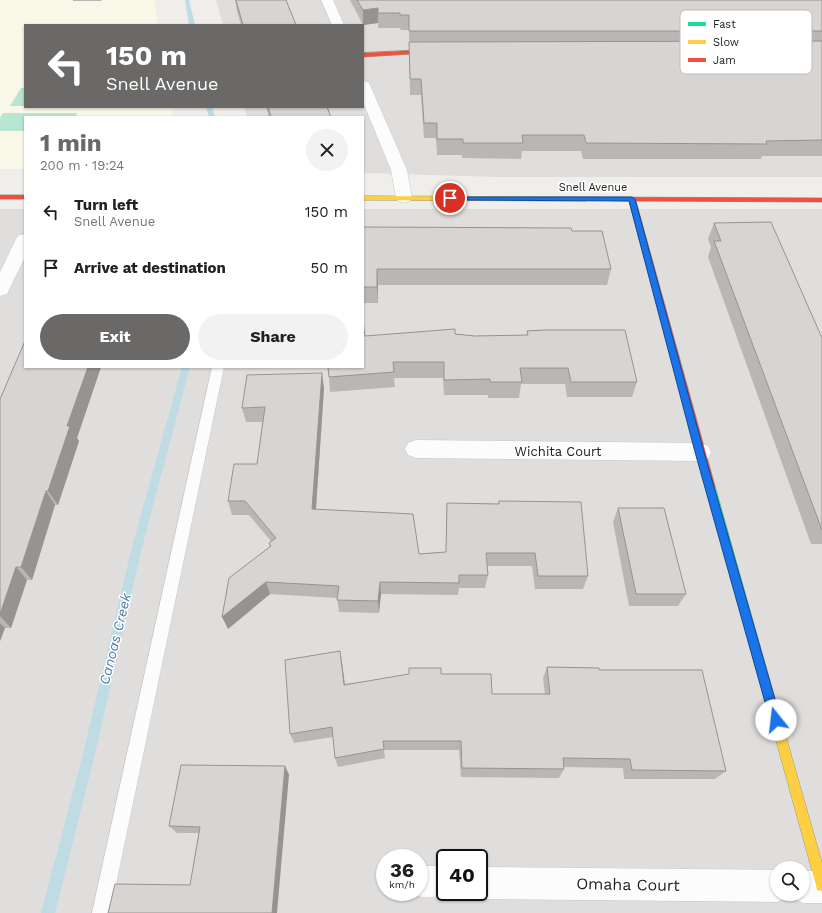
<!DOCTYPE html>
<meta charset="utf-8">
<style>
body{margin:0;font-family:"Work Sans",sans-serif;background:#f2f2f2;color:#202124;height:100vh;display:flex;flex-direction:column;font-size:15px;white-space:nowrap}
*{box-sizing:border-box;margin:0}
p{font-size:13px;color:#757577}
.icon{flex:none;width:22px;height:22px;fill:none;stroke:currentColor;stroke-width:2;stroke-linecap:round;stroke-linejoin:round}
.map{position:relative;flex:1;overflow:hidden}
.drawer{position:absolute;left:24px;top:116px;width:340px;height:252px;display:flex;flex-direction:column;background:#fff;border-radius:0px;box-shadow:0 1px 3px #0004}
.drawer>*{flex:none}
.banner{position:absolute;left:24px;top:24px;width:340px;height:84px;border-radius:0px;box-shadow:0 1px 3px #0004;background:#6a6968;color:#fff;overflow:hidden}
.buttons{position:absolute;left:770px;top:861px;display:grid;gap:8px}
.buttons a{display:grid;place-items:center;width:40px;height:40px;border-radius:50%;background:#fff;box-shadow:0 1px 3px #0004;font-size:20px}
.speed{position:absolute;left:376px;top:849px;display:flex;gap:8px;font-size:20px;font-weight:700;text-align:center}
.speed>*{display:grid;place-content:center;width:52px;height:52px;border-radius:50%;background:#fff;box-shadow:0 1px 3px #0004;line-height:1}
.speed small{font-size:10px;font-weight:400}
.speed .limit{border:2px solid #111;border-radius:6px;background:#fff;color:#111}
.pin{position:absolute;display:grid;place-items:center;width:34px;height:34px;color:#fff;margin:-17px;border:2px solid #fff;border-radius:50%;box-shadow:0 1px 4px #0007}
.me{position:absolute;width:44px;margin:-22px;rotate:344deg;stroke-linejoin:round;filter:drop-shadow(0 0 3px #0008)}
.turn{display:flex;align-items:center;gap:14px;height:84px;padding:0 16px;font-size:18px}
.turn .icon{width:52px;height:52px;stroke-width:2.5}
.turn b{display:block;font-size:28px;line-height:34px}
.round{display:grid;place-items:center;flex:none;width:42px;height:42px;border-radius:21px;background:#f2f2f2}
.head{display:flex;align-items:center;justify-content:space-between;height:68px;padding:0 16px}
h1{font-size:24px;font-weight:700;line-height:30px;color:#6a6968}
.primary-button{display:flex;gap:8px;margin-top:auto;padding:8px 16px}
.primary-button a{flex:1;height:46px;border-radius:24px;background:#6a6968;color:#fff;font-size:16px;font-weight:700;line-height:46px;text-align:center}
.primary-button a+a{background:#f2f2f2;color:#202124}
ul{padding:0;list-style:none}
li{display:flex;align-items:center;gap:12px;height:56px;padding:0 16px}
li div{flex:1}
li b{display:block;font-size:15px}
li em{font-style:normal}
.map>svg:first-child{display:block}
</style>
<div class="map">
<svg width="822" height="913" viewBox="0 0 822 913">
<rect width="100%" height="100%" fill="#f0eeeb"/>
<g fill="#dfdedc" fill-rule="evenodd">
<polygon points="216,0 822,0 822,177 499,177 363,173 363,117 247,117 244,107 363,107 363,25 223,25"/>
<path d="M0 209H25V367H363V209H822V913H0ZM385 858H419V892H385ZM445 858H479V892H445ZM777 868H803V894H777Z"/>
</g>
<polygon fill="#f8f7e8" points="0,0 154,0 158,25 25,25 25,107 171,107 172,117 25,117 25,169 0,169"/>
<g fill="#b7e6d2">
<polygon points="21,88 25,88 25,106 10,106"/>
<polygon points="3,113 77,113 75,117 25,117 25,131 0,131 0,118"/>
</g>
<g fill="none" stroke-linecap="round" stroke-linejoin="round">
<g fill="#bfdbe3" fill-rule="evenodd">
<polygon points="185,0 189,0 195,25 189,25"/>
<polygon points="206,107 212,107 215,117 209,117"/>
<polygon points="182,367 190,367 141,551 94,758 55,913 41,913 82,758 131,551"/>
</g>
<g stroke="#c9c8c7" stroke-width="1">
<polygon id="lane" points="212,367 224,367 110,913 92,913"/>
</g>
<g stroke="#c9c8c7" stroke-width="1">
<g id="street">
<polygon points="321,0 333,0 344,25 332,25"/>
<polygon points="363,81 368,82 370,85 407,170 412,198 410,201 404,203 398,201 396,198 391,170 363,102"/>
<polygon points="25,234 25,257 7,294 0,296 0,272 16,239 19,235"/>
<polygon points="416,440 700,443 708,446 711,452 708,458 700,461 416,458 408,455 405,449 408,443"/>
<path d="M419 866H445V892L456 893C440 899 424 899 408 893L419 892Z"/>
<polygon points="479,867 777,870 777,894 789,894 788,897 777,902 479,899 467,892 479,892"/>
<polygon points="803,871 822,871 822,903 803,903 792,898 790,894 803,894"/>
</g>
</g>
<g stroke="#999a82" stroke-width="1">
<polygon id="fast" points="710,482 713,483 715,486 760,646 759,650 755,651 751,650 750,646 705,486 707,483"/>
</g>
<g stroke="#999a82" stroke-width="1">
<g id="slow">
<polygon points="363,196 586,197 589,199 586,201 363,200"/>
<polygon points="755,641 759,642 760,646 822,863 822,891 817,890 816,885 750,646 751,642"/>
</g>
</g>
<g stroke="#999a82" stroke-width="1">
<g id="jam">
<polygon points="440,49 443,51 442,52 363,57 363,53"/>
<rect x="0" y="195" width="25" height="4"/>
<polygon points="586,197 822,198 822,202 636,201 715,486 713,489 707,489 705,486 629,201 584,200 583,199"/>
</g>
</g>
<use href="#lane" fill="#fdfcfc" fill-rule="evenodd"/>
<use href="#street" fill="#fdfcfc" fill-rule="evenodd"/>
<use href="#fast" fill="#16e098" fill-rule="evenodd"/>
<use href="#slow" fill="#ffcf43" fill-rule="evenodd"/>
<use href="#jam" fill="#f24e42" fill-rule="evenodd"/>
</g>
<g fill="#b9b6b5">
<polygon points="73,0 102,0 101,1 73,1"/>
<polygon points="235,0 286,0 296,25 241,25 237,11"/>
<polygon points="350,0 822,0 822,156 762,156 761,159 583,159 581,151 522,151 521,159 462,158 462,155 437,155 436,138 424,138 421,95 410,95 409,30 401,30 400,28 378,28 378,23 363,25"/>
<polygon points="266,107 327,107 331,117 269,117"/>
<polygon points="714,223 822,338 822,544 811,544 708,257 711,247 708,239"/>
<polygon points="363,227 572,231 611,269 607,285 378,285 378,303 363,303"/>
<polygon points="527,331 637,382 632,397 567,397 565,384 521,384 519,398 488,398 488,395 444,395 443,378 394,378 395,387 330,392 329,377 365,336 455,334 475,336 527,335"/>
<polygon points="25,367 101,367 77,438 79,441 58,505 55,505 32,580 27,580 11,628 5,628 0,641 0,399"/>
<polygon points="324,388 316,509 419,554 446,552 446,517 447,503 498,504 499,501 588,576 583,589 535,589 532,566 487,566 488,575 485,588 459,588 458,595 381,594 379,613 339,612 337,598 270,594 228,629 270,547 269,543 271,541 249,515 232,515 228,501 257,464 263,422 246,422 242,408"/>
<polygon points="618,508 686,594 678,606 629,606 613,522"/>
<polygon points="342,663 345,684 441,674 492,694 545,694 543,678 547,667 599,670 726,771 715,779 624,779 623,768 564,767 564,769 559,778 461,777 459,750 384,750 385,758 338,767 335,758 333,737 294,743 290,734"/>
<polygon points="285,766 289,775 190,885 199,833 177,833 169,826"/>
</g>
<g fill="#969493">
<polygon points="378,8 378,23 363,25 363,10"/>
<polygon points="377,269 378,285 378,303 377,287"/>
<polygon points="88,367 101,367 77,438 79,441 58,505 48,491 67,426"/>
<polygon points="322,373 324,388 315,522 312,509"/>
<polygon points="46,491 55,505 32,580 21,567"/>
<polygon points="16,567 27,580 11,628 0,616 0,614"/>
<polygon points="266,582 270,594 228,629 222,617"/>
<polygon points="380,582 381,594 379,613 378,601"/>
<polygon points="0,623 5,628 0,641"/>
<polygon points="340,651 342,663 346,695 344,685"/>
<polygon points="285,766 289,775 277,913 272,913"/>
</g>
<g fill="#d7d4d2" stroke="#969493">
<polygon points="236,0 286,0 296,25 243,25"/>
<polygon points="357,0 822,0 822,31 409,31 409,15 400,15 400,13 378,13 378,8 363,10"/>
<polygon points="822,41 822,140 766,141 767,144 586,143 584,135 522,135 523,143 463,143 463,139 437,139 437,123 424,123 421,79 410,79 409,42"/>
<polygon points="268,107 327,107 331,117 271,117"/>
<polygon points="771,222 822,338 822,530 714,241 721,241 714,223"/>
<polygon points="363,227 571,228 572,231 602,231 611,269 377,269 377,287 363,287"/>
<polygon points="363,322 365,336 455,329 455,334 475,336 528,335 527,331 545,330 625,330 637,382 571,382 568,368 520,368 522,382 490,382 490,379 444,380 444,362 393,362 394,372 329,377 328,367 363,367"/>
<polygon points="25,341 25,367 88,367 67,426 70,426 48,491 46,491 21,567 16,567 0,614 0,399"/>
<polygon points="322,373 312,509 413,514 419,554 446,552 447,503 499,504 499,501 581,502 588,576 538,576 535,553 486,553 488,575 459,575 459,583 380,582 378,601 337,600 339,586 266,582 222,617 229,578 271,546 269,543 276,538 245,501 228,501 234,464 257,464 265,407 242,408 247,375"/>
<polygon points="618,508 664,508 686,594 636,594"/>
<polygon points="340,651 344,685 409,674 409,668 441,668 441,674 491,674 492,694 550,694 547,667 599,668 599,670 702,670 726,771 632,770 630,759 563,758 564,769 462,768 461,741 383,741 384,749 335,758 332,727 290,734 285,660"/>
<polygon points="181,765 285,766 272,913 108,913 115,884 190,885 200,827 169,826"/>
</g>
<polygon fill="#1a73e8" stroke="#114b97" points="447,197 632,197 635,199 704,452 781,720 780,724 776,726 772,724 770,720 695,452 629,201 450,200 447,200"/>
<g text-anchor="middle" stroke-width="3" stroke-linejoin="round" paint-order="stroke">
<g font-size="11" fill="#222" stroke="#fff">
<text x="593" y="191">Snell Avenue</text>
</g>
<g font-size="13" fill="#222" stroke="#fff">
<text x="558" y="456">Wichita Court</text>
</g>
<g font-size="14" font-style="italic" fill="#4a7aab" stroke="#fff">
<text transform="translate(115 639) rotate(-76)" y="5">Canoas Creek</text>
</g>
<g font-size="16" fill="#222" stroke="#fff">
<text transform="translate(628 884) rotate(1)" y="6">Omaha Court</text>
</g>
</g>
<rect x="680" y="10" width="132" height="64" rx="6" fill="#fff" stroke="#bdbdbd" stroke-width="1"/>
<rect x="688" y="22" width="18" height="4" fill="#16e098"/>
<rect x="688" y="40" width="18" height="4" fill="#ffcf43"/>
<rect x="688" y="58" width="18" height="4" fill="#f24e42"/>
<g font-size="11" fill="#222">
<text x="713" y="28">Fast</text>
<text x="713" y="46">Slow</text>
<text x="713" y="64">Jam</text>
</g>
</svg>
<div class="buttons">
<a><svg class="icon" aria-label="search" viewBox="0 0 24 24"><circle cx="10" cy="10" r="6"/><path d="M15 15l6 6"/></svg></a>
</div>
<div class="speed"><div>36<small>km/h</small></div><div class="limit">40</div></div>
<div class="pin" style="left:450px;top:198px;background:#d93025"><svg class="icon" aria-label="arrive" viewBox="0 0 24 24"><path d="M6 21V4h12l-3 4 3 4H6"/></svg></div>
<svg class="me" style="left:776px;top:720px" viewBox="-20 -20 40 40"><circle r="19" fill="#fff"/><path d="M0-13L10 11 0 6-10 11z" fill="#1a73e8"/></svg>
<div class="banner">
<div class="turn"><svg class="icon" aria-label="left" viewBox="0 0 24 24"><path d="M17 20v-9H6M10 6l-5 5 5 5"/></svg><div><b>150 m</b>Snell Avenue</div></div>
</div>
<section class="drawer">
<div class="head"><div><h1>1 min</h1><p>200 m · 19:24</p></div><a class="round"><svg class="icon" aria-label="close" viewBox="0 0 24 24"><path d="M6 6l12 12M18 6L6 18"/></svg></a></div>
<ul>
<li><svg class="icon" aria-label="left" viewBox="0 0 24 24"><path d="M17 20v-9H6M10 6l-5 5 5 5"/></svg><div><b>Turn left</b><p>Snell Avenue</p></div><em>150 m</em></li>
<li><svg class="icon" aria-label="arrive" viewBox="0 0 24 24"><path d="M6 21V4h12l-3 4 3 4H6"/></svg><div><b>Arrive at destination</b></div><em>50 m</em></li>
</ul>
<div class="primary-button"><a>Exit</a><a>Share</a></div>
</section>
</div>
